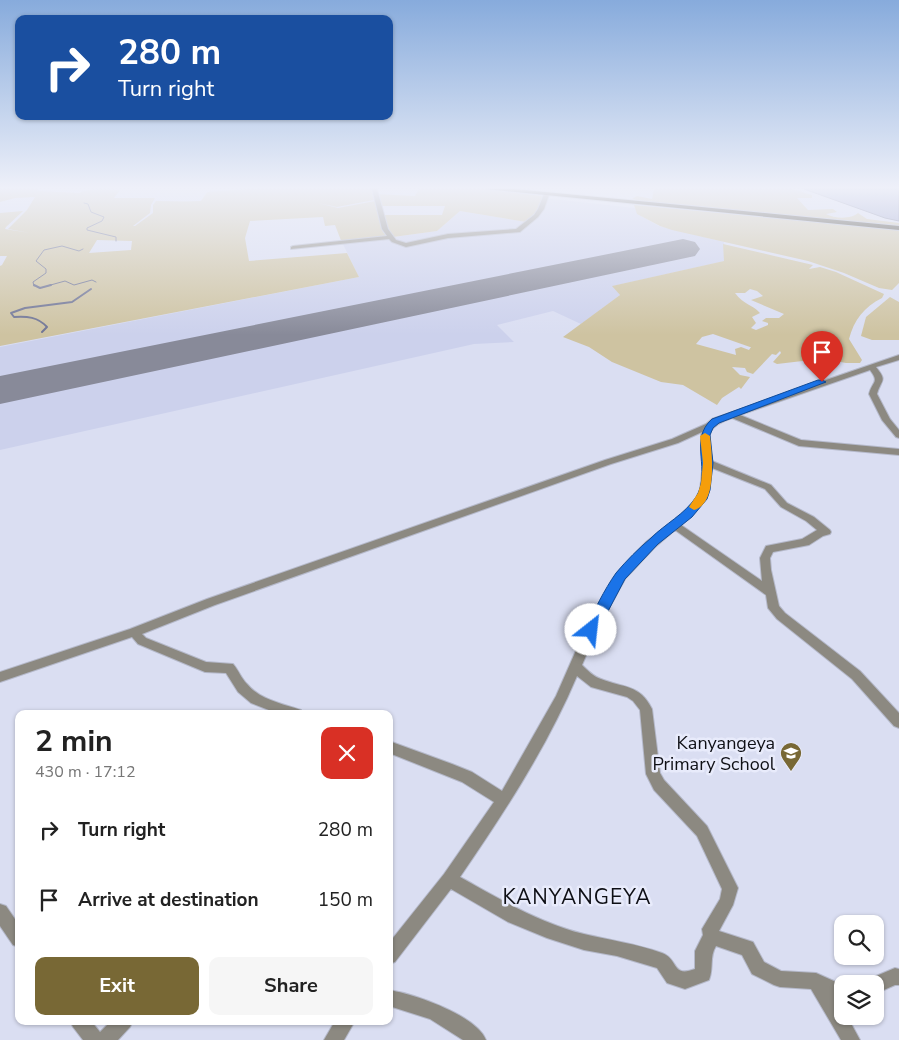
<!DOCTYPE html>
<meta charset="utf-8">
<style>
body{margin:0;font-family:"Nunito Sans",sans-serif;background:#f6f6f6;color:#222;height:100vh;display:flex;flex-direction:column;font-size:19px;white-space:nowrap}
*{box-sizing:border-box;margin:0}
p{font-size:16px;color:#767676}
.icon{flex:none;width:28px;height:28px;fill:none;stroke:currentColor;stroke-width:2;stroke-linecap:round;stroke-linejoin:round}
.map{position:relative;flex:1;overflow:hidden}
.drawer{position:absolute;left:15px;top:710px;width:378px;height:315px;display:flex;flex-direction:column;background:#fff;border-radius:10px;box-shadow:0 1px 4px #0004}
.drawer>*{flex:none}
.guide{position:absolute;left:15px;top:15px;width:378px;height:105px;border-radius:10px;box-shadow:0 1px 4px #0004;background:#1a4fa0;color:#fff;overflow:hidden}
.buttons{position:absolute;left:834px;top:915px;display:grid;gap:10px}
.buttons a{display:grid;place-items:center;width:50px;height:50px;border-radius:10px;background:#fff;box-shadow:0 1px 4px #0004;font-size:25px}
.pin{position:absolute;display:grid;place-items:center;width:42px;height:42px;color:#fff;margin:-51px -21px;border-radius:50% 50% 50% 0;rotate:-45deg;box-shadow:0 0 5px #0007}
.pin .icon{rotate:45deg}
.me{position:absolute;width:55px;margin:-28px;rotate:29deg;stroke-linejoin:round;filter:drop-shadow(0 0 4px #0008)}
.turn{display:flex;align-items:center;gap:18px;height:105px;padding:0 20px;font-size:22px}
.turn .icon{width:65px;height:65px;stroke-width:2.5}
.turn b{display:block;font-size:35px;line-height:42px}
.round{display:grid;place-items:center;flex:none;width:52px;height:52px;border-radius:10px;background:#f6f6f6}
.headline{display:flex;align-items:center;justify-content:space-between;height:85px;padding:0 20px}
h1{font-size:30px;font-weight:700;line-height:38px}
.button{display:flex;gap:10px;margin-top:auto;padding:10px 20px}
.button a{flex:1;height:58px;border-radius:10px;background:#786835;color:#fff;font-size:20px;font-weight:700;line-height:58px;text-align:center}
.button a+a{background:#f6f6f6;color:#222}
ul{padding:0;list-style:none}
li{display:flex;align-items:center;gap:15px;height:70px;padding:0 20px}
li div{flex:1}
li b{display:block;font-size:19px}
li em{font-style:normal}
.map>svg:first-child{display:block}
</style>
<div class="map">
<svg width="899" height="1040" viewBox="0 0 899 1040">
<rect width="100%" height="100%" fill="#dadef2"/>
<polygon fill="#ccd1ec" points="542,198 635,208 639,215 659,226 724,242 725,261 613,286 620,295 581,324 553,311 497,325 514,342 474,344 0,450 0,347 359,277 343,244 437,231 460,211 526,222 539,209"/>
<g fill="#cec3a1" fill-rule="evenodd">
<path d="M0 189H39L36 191 80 193C86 188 111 190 120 190L114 198H155L151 205 150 213 133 226H135L153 213V205L156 201C171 201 185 202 201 201L207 192 250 189H371L374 200 337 207 318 203 338 208 375 201 383 232 387 237 342 243 335 225 325 226 323 217 250 221 245 238 249 261 347 253 359 277 0 346V266L2 265 7 256H0V213L23 211 6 227 5 229 30 233 8 229 27 210 35 197 15 198 0 202ZM97 240 132 241 131 250 89 253Z"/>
<polygon points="419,189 482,189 542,196 539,209 526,222 460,211 437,231 393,237 387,231 382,215 442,215 445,206 377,206 375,194 415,196"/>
<path d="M654 189H792L812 195V198H797L808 210 833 209 837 212 826 214C835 219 852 219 858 213L867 219 899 223V227L650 203 632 199 637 196 652 199Z"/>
<polygon points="634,205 899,230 899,283 892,290 879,288 844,273 808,261 672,230 660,226 637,214"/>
<path d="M723 244 813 265 809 269 820 267 836 272 884 294 882 298C864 307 854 320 849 339L862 360 860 363H846L809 356 811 360 777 364 773 362 781 353 780 351 776 355 772 354 753 374 747 372 745 368 732 367 740 375 750 377 741 389 739 387 722 398 717 405 683 385 661 382 612 362 589 347 563 337 620 295 612 286 724 261ZM750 289 757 291 763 296 751 300 784 314 779 318H766L762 321 768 323V325L756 330 751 328 756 323 752 317 760 313C752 304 744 305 735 293H745ZM713 334 750 347H751L749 350 741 347 735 349 736 355 696 344 702 337Z"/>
<polygon points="890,297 899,302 899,340 872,340 861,336 866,317"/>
</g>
<polygon fill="#979ec9" stroke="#6e7393" points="804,189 899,189 899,221 885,218"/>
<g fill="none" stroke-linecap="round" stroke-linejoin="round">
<g stroke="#6e7393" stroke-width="1">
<polyline points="84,203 88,204 91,212 104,217 102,221 87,228 87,230 116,237 116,241"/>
<polyline points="34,286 33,282 46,273 46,269 36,261 44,250 62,246 79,251 83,249"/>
<polyline points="47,286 65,281 74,285 92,280 96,282"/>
</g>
<g stroke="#6e7393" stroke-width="2">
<polyline points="34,285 40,288 51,285"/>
<path d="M42 332 47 327C38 317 27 316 14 317L11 313 25 308 72 302 91 289"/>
</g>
<polygon fill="#888a99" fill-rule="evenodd" points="683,239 695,242 700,249 695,256 0,404 0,376"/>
<g stroke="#b5b9ca" stroke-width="2">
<g id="minor">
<polygon points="372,189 377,189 388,229 396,240 406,243 448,234 516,229 534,215 538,209 544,194 549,195 544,209 538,217 520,232 448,238 406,247 392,242 389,239 291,249 291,247 293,246 387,236 382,229"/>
<path d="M899 355V360L876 367C888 382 881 379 877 394L890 419 899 430V438L896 437 882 420 869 394C872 381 880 383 870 370L740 415 801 440 899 449V455L799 446 732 418C703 428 709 435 712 461L771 485 787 503 814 517 830 530 831 532 830 534 823 536 809 545 773 552 770 558 771 570 779 606 785 613 860 671 899 713V728L894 726 852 679 777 619 768 608 766 595 675 530 654 548 625 579 597 630 582 665C587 670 594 677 601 679 623 688 640 684 652 709L660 773 664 780 707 826 738 888 733 905 719 931 753 942 764 962 781 971 816 973 836 982 845 984H842V999H836L842 1009V1016H847L860 1040H841L811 989 780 987 774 985 752 974 742 955 716 946C709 957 714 968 709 980L685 989 667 983 657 968 617 956 584 950 547 938 508 922 451 889 395 962 389 964V943L444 874 494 802 462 782 389 753V741L452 764 472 772 502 791 556 696 585 630 617 573 646 542 684 512 697 498 700 490 703 463 701 435 702 432 678 443 611 464 215 605 142 634 146 638 206 662 233 664C239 671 241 678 247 684 260 700 283 704 301 710L302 714H279L251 703 238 692 226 673 205 672 138 644 132 637 0 682V672L130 629 207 599 605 460 672 439 706 424 712 419ZM712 468 765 489 781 507 806 521 817 530 802 539 766 546 760 558 762 581 681 525C704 506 709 498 712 468ZM577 676 591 687 627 697 633 701 640 710 646 774 654 790 697 836 722 889 720 899 702 929 703 935 695 951V969C671 978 679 959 662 953 637 944 610 940 584 934 539 923 500 899 460 877 504 813 547 747 577 676Z"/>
<polygon points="0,904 6,906 19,925 19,947 13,945 0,926"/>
<polygon points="895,968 899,969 899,985 895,985 875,994 875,984 867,984 869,979"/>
<path d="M389 990C414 994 476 1015 486 1040H463L430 1019 389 1006Z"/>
<polygon points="70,1021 91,1021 100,1032 111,1021 133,1021 130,1027 118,1040 83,1040 73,1027"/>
<polygon points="335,1021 355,1021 344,1040 324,1040"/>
</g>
</g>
<g stroke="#b5b9ca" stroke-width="2">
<polygon id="highway" points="486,189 514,189 899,226 899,230"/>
</g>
<use href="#minor" fill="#8c8981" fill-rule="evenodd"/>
<use href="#highway" fill="#322d1d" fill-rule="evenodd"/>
</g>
<linearGradient id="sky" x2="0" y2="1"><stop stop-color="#87abdc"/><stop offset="0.56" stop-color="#eef0f9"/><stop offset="1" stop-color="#eef0f9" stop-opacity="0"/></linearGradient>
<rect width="899" height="335" fill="url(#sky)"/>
<path fill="#1a73e8" stroke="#114b97" d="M818 380H822L826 382 719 423 713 428 710 435 713 463 710 490 707 499 692 517 658 544 625 579 596 634 591 635 587 634 585 630C594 611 604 590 616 573 626 561 639 548 651 538 665 524 685 514 696 497 712 471 688 440 712 419Z"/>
<path fill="#f59e0b" d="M705 433 710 436C712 455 718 504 694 510L689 507 698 493 701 483 703 463 700 436Z"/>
<defs>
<g id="school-pin" transform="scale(1.125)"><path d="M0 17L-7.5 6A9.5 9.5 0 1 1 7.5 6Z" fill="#786835" stroke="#e8ebfb"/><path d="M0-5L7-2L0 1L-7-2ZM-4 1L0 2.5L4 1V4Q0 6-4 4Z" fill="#fff"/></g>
</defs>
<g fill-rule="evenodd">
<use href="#school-pin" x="791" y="753"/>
</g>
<g text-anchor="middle" stroke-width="5" stroke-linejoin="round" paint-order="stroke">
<g font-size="18" fill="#0e0f15" stroke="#e8ebfb" text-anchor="end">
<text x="775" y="749">Kanyangeya<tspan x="775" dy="21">Primary School</tspan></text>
</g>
<g font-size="21" letter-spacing="1" fill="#0e0f15" stroke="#e8ebfb">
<text x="577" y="904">KANYANGEYA</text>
</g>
</g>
</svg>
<div class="buttons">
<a><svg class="icon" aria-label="search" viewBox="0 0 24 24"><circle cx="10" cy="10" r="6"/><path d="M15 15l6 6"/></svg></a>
<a><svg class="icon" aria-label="layers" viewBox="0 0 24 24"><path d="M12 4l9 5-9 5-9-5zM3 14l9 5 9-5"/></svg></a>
</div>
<div class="pin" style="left:822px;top:382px;background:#d93025"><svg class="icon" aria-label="arrive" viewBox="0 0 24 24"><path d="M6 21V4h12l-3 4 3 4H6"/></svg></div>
<svg class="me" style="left:591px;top:630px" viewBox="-20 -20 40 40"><circle r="19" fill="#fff"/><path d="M0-13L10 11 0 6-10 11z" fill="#1a73e8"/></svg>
<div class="guide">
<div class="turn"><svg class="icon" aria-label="right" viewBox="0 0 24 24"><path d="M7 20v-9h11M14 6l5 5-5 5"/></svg><div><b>280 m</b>Turn right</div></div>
</div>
<section class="drawer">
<div class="headline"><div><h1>2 min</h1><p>430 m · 17:12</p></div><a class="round" style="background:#d93025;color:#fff"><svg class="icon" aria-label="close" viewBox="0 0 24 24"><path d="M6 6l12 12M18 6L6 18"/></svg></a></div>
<ul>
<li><svg class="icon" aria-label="right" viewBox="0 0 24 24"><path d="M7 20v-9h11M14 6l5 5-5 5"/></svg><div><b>Turn right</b></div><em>280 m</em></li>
<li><svg class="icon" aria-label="arrive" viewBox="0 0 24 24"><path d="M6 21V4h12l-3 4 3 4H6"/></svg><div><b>Arrive at destination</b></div><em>150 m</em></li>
</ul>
<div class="button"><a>Exit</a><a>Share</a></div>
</section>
</div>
